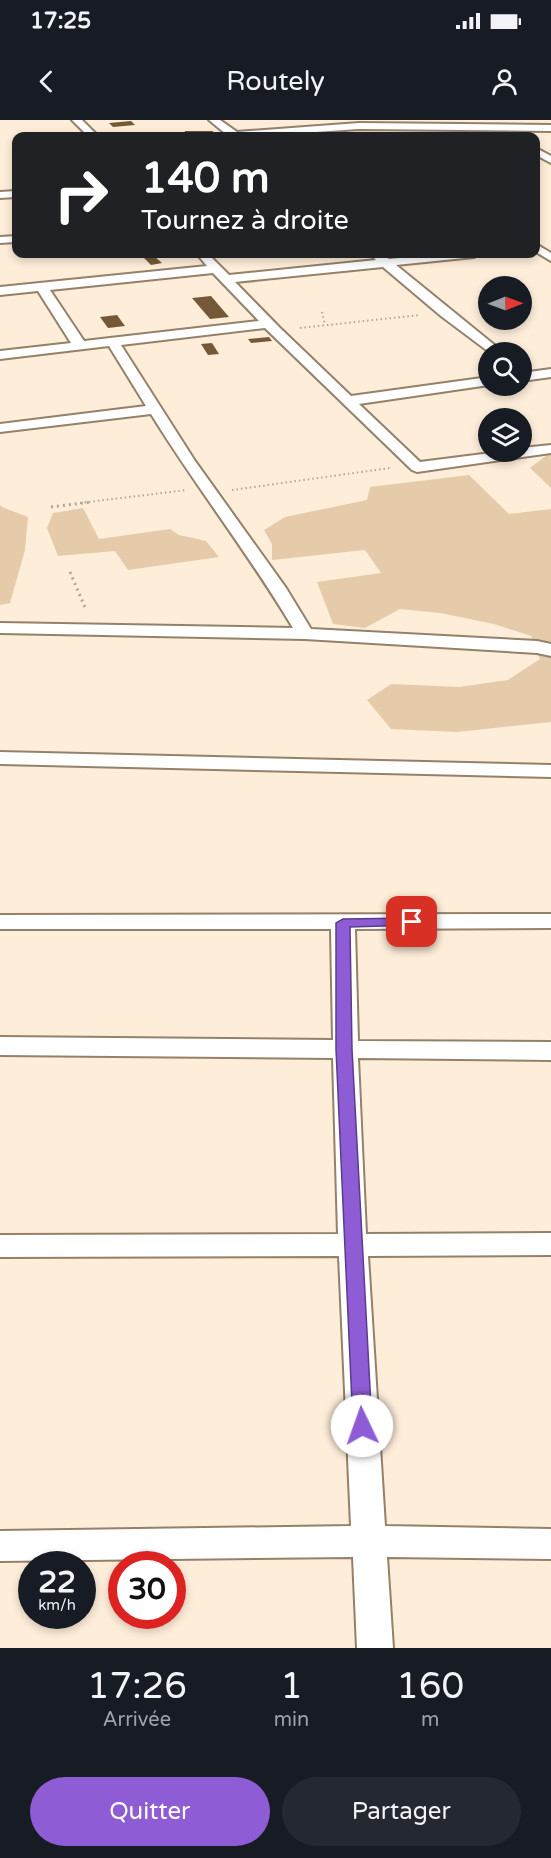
<!DOCTYPE html>
<html lang="fr">
<meta charset="utf-8">
<style>
body{margin:0;font-family:"Varela Round",sans-serif;background:#242831;color:#f1f3f6;height:100vh;display:flex;flex-direction:column;font-size:22px;white-space:nowrap}
*{box-sizing:border-box;margin:0}
p{font-size:20px;color:#9ea1a6}
.icon{flex:none;width:33px;height:33px;fill:none;stroke:currentColor;stroke-width:2;stroke-linecap:round;stroke-linejoin:round}
.map{position:relative;height:1528px;overflow:hidden}
.side{display:flex;flex-direction:column;background:#171b24;flex:1}
.side>*{flex:none}
.hud{position:absolute;left:12px;top:12px;width:528px;height:126px;border-radius:12px;box-shadow:0 3px 9px #0003;background:#202124;color:#fff;overflow:hidden}
.needle{width:39px;rotate:89deg}
.buttons{position:absolute;left:478px;top:156px;display:grid;gap:12px}
.buttons a{display:grid;place-items:center;width:54px;height:54px;border-radius:50%;background:#171b24;box-shadow:0 3px 9px #0003;font-size:30px}
.speed{position:absolute;left:18px;top:1431px;display:flex;gap:12px;font-size:30px;font-weight:700;text-align:center}
.speed>*{display:grid;place-content:center;width:78px;height:78px;border-radius:50%;background:#171b24;box-shadow:0 3px 9px #0003;line-height:1}
.speed small{font-size:15px;font-weight:400}
.speed .limit{border:9px solid #d22;background:#fff;color:#111}
.pin{position:absolute;display:grid;place-items:center;width:51px;height:51px;color:#fff;margin:-26px;border-radius:12px;box-shadow:0 3px 9px #0006}
.me{position:absolute;width:66px;margin:-33px;rotate:357deg;stroke-linejoin:round;filter:drop-shadow(0 0 4px #0008)}
.turn{display:flex;align-items:center;gap:21px;height:126px;padding:0 30px;font-size:27px}
.turn .icon{width:78px;height:78px;stroke-width:2.5}
.turn b{display:block;font-size:42px;line-height:51px}
.eta{display:flex;justify-content:space-evenly;align-items:center;height:102px;text-align:center}
.eta b{font-size:36px;font-weight:600;line-height:42px}
.action{display:flex;gap:12px;margin-top:auto;padding:12px 30px}
.action a{flex:1;height:69px;border-radius:36px;background:#8e5cd5;color:#fff;font-size:24px;font-weight:600;line-height:69px;text-align:center}
.action a+a{background:#242831;color:#f1f3f6}
.status{display:flex;justify-content:space-between;align-items:center;height:42px;padding:0 30px;background:#171b24;direction:ltr}
.status svg{height:16px;fill:currentColor}
header{display:flex;justify-content:space-between;align-items:center;height:78px;padding:0 30px;background:#171b24;font-size:27px;font-weight:600}
.map>svg:first-child{display:block}
</style>
<div class="status"><b>17:25</b><svg viewBox="0 0 49 12"><path d="M0 12V9h3v3zM5 12V6h3v6zM10 12V3h3v9zM15 12V0h3v12zM26 1h20v11H26zM47 4h2v5h-2z"/></svg></div>
<header><svg class="icon" aria-label="back" viewBox="0 0 24 24"><path d="M15 5l-7 7 7 7"/></svg>Routely<svg class="icon" aria-label="person" viewBox="0 0 24 24"><circle cx="12" cy="8" r="4"/><path d="M4 21q1-7 8-7t8 7"/></svg></header>
<div class="map">
<svg width="551" height="1528" viewBox="0 0 551 1528">
<rect width="100%" height="100%" fill="#feedd9"/>
<g fill="#e6cbaa">
<polygon points="548,334 551,334 551,368 530,348"/>
<polygon points="469,355 509,394 551,389 551,602 457,612 391,609 367,580 391,564 459,567 508,560 540,539 531,516 494,504 440,493 400,489 365,508 333,504 317,462 381,453 365,430 272,440 272,424 264,410 285,397 367,380 370,367"/>
<polygon points="0,385 2,387 28,397 25,430 10,483 0,485"/>
<polygon points="83,388 99,419 170,409 179,415 206,421 219,437 128,450 115,431 58,436 47,408 53,393"/>
</g>
<g fill="#755936">
<polygon points="131,1 135,5 113,7 109,3"/>
<polygon points="185,11 213,11 212,16 184,16"/>
<polygon points="153,135 162,143 151,145 143,137"/>
<polygon points="211,176 229,197 210,199 192,178"/>
<polygon points="117,195 125,206 108,208 100,197"/>
<polygon points="269,217 272,221 251,223 248,219"/>
<polygon points="212,223 219,234 208,235 201,224"/>
</g>
<g fill="none" stroke-linecap="round" stroke-linejoin="round">
<g stroke="#93816a" stroke-width="4">
<g id="minor">
<polygon points="72,0 82,0 98,16 88,16"/>
<polygon points="209,0 220,0 237,12 359,3 551,5 551,11 359,9 259,16 224,16 226,14"/>
<polygon points="536,28 551,36 551,43 536,35"/>
<polygon points="16,71 16,77 0,78 0,72"/>
<polygon points="16,116 16,122 0,123 0,117"/>
<polygon points="536,124 551,133 551,141 536,132"/>
<path d="M197 134H208L229 155 376 140 372 136 374 134H382L389 139 444 134H479L474 137 396 145 503 232H489L441 196 383 147 235 162 280 208 351 276 489 257V265L359 284 420 342 499 332H522V328L551 325V333L417 352 412 350 265 208 121 225 195 341 286 468 311 509 537 521 551 524V536L537 533 305 519 0 513V503L293 508C249 434 196 367 151 294L0 312V304L146 286 109 226 0 239V231L71 223 38 171 0 175V167L207 146ZM213 153 259 201 84 221 50 170Z"/>
<polygon points="551,249 551,257 522,261 522,253"/>
<polygon points="0,632 551,645 551,657 0,644"/>
<polygon points="551,794 551,808 355,809 358,921 551,922 551,940 358,938 366,1114 551,1113 551,1135 368,1136 385,1406 551,1409 551,1439 387,1437 393,1528 357,1528 353,1437 0,1441 0,1411 351,1406 339,1136 0,1137 0,1115 338,1114 333,938 0,935 0,917 333,920 331,809 0,809 0,795"/>
</g>
</g>
<g stroke="#b3a595" stroke-width="2" stroke-dasharray="1.5 3" stroke-linecap="butt">
<polyline points="322,192 325,205"/>
<polyline points="300,208 420,195"/>
<polyline points="232,370 390,348"/>
<polyline points="80,383 187,370"/>
</g>
<g stroke="#b3a595" stroke-width="3" stroke-dasharray="2 4" stroke-linecap="butt">
<polyline points="51,387 92,382"/>
<polyline points="70,452 86,490"/>
</g>
<use href="#minor" fill="#fff" fill-rule="evenodd"/>
</g>
<polygon fill="#8e5cd5" stroke="#5c3c8a" stroke-width="1.5" points="412,798 417,799 419,802 417,805 350,807 352,929 372,1306 369,1312 362,1315 356,1312 353,1306 336,929 336,803 343,799"/>
</svg>
<div class="buttons">
<a><svg class="needle" viewBox="-14 -14 28 28"><path d="M0-13l5 13h-10z" fill="#e53935"/><path d="M0 13l5-13h-10z" fill="#9ea1a6"/></svg></a>
<a><svg class="icon" aria-label="search" viewBox="0 0 24 24"><circle cx="10" cy="10" r="6"/><path d="M15 15l6 6"/></svg></a>
<a><svg class="icon" aria-label="layers" viewBox="0 0 24 24"><path d="M12 4l9 5-9 5-9-5zM3 14l9 5 9-5"/></svg></a>
</div>
<div class="speed"><div>22<small>km/h</small></div><div class="limit">30</div></div>
<div class="pin" style="left:412px;top:802px;background:#d93025"><svg class="icon" aria-label="arrive" viewBox="0 0 24 24"><path d="M6 21V4h12l-3 4 3 4H6"/></svg></div>
<svg class="me" style="left:362px;top:1306px" viewBox="-20 -20 40 40"><circle r="19" fill="#fff"/><path d="M0-13L10 11 0 6-10 11z" fill="#8e5cd5"/></svg>
<div class="hud">
<div class="turn"><svg class="icon" aria-label="right" viewBox="0 0 24 24"><path d="M7 20v-9h11M14 6l5 5-5 5"/></svg><div><b>140 m</b>Tournez à droite</div></div>
</div>
</div>
<section class="side">
<div class="eta">
<div><b>17:26</b><p>Arrivée</p></div>
<div><b>1</b><p>min</p></div>
<div><b>160</b><p>m</p></div>
</div>
<div class="action"><a>Quitter</a><a>Partager</a></div>
</section>
